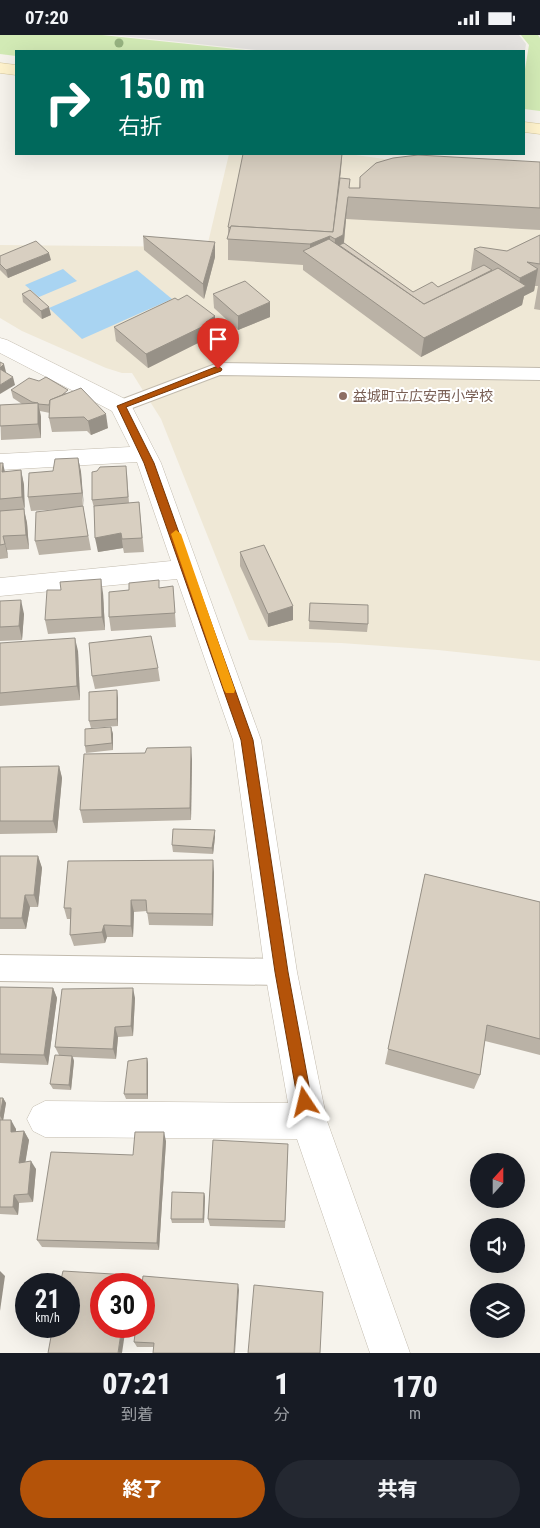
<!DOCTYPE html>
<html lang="ja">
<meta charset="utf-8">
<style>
body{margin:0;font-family:"Roboto Condensed","Noto Sans JP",sans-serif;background:#242831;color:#f1f3f6;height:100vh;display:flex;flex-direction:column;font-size:19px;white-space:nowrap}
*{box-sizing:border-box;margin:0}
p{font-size:16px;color:#9ea1a6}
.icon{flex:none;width:28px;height:28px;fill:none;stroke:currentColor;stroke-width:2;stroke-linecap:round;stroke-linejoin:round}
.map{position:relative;height:1318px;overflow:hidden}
.panel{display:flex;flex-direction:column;background:#171b24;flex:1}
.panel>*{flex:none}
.hud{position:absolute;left:15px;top:15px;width:510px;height:105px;border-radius:0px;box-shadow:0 5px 20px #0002;background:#00695c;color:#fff;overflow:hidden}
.needle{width:32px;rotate:21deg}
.fabs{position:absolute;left:470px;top:1118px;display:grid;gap:10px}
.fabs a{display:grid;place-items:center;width:55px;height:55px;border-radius:50%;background:#171b24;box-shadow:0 5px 20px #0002;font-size:25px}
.speed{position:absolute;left:15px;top:1238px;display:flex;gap:10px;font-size:25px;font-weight:700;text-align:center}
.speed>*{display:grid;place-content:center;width:65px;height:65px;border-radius:50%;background:#171b24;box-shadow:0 5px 20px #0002;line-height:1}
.speed small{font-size:12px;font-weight:400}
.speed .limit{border:8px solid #d22;background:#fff;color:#111}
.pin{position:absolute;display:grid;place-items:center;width:42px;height:42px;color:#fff;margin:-51px -21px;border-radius:50% 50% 50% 0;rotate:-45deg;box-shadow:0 0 5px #0007}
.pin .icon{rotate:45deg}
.me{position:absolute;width:55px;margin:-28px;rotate:350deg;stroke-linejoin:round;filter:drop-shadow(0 0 4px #0008)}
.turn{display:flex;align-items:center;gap:18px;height:105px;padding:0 20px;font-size:22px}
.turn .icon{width:65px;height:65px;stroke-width:2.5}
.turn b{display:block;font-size:35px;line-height:42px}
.eta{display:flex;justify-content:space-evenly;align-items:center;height:85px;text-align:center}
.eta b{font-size:30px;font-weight:800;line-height:35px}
.action{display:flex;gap:10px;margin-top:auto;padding:10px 20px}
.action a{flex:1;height:58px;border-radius:30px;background:#b45309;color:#fff;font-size:20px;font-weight:800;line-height:58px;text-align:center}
.action a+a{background:#242831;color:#f1f3f6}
.status{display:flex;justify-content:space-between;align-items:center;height:35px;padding:0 25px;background:#171b24;direction:ltr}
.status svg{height:14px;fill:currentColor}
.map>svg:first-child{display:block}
</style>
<div class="status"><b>07:20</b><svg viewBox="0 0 49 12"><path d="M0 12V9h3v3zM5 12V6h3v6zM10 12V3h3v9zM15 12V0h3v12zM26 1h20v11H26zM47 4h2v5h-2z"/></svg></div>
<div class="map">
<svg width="540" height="1318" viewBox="0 0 540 1318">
<rect width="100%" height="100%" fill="#f6f3ec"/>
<polygon fill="#efe8d6" points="229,119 348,119 414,128 540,137 540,626 438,615 341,608 249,605 161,384 132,338 122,338 106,333 22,296 0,283 0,210 207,212"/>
<g fill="#d2eab5">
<polygon points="0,0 102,0 255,16 16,16 16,21 0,19"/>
<polygon points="521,0 538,0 540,3 540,76 524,74 524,40 529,10"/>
</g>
<polygon fill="#e5e3e0" points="111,0 519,0 526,9 524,23 524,16 266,16"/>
<g fill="#a9d4f2">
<polygon points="63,234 77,246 39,262 25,250"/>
<polygon points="137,235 172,264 82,304 49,273"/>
</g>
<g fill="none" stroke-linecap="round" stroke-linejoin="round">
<g stroke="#c2bbae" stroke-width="2">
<g id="lane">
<polygon points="218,328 540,333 540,345 220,340 127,375 121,377 115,375 112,371 115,367"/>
<polygon points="0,920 281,924 290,928 294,937 290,946 281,950 0,946"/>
</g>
</g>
<g stroke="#c2bbae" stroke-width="1">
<polygon id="street" points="0,303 7,305 129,366 161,428 261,705 297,937 327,1086 410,1318 370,1318 297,1104 45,1102 33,1096 27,1084 33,1072 45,1066 288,1068 265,937 233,705 177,544 0,561 0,543 171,526 137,427 0,435 0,419 130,412 112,376 0,318"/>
</g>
<g stroke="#d6c79b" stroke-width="1">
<g id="secondary">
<polygon points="0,28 16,30 16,40 0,38"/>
<polygon points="524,87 540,89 540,99 524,97"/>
</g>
</g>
<use href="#lane" fill="#fff" fill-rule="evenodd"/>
<use href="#street" fill="#fff" fill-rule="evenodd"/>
<use href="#secondary" fill="#fff3cd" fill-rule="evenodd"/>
</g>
<circle fill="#97b381" cx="119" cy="8" r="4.5"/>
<g fill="#bab2a6">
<polygon points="342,119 339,153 359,153 360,142 540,127 540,195 346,184 344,208 413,257 438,252 472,236 471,235 474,214 507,216 540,200 540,275 534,274 538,251 535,251 534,256 524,261 522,270 421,322 303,235 303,230 228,225 228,192"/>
<polygon points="143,201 215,222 204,264 144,215"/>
<polygon points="0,221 51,225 8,243 0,235"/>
<polygon points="22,259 51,280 42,284 23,267"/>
<polygon points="213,259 270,282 238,295 214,273"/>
<polygon points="114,292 215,296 208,300 208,303 148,333 116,306"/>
<polygon points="11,355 69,358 108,393 91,400 87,396 52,397 49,383 50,378 40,376 41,382 41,403 1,405 0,370 22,369 13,363"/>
<polygon points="78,423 81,437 83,472 91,515 39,520 35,506 63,474 31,476 28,462 53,436"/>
<polygon points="0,428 5,437 21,435 24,450 24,476 27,488 29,514 7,515 8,523 0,524"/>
<polygon points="127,439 129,468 139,467 144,517 124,518 123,513 98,517 94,473 92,465"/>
<polygon points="240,517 293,585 268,592 240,531"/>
<polygon points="173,551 176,592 111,596 109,582 160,553"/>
<polygon points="61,555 103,558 105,595 48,599 45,585"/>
<polygon points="0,566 24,579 22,605 0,606"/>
<polygon points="310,568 368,589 367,597 309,594"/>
<polygon points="0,608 78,616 80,665 0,671"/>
<polygon points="158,633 160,646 95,654 92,641"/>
<polygon points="118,663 118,691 91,693 89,686"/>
<polygon points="111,692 113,699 113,715 86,718 85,711"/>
<polygon points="192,725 191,785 83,788 80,775"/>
<polygon points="59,731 62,743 57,798 0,799 0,732"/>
<polygon points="215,802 213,819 173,817 172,810"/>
<polygon points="0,821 38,821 42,833 38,872 30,872 26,894 0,894"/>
<polygon points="214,837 213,891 149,890 147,876 134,877 133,902 107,902 105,908 74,911 70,900 71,884 67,884 64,873"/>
<polygon points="425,839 540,867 540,1020 485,1006 480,1040 474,1054 385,1029"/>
<polygon points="0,952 53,953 57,963 48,1030 0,1028"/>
<polygon points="135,963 133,1001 118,1002 116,1024 73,1022 74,1026 71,1055 53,1054 50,1049 59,1020 55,1012"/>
<polygon points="147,1023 148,1029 148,1064 126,1064 124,1059"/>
<polygon points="0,1063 3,1063 6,1068 3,1085 16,1094 16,1097 24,1096 29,1105 25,1127 36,1134 33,1167 19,1168 18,1180 0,1179"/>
<polygon points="166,1106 159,1215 42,1212 37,1205 133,1120"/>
<polygon points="288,1109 285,1193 210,1191 208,1184"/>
<polygon points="204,1158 205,1162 204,1188 172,1188 171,1184"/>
<polygon points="239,1255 153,1312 137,1312 134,1307"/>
</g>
<g fill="#979187">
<polygon points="342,119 341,135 333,203 332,202"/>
<polygon points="348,162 346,184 343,216 334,225 335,204"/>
<polygon points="330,201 329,222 310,221 310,209"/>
<polygon points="215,207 215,222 204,264 203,249"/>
<polygon points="49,218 51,225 8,243 6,235"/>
<polygon points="538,234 534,256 524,261 522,270 421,322 424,303 518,255 520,243"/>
<polygon points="270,267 270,282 238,295 238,281"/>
<polygon points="49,272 51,280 42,284 41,276"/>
<polygon points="215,281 215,296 208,300 208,303 148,333 146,319"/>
<polygon points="4,329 6,337 1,342 0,333"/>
<polygon points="13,342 15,350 0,359 0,350"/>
<polygon points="38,368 41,382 41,403 38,389"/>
<polygon points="106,379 108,393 91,400 88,386"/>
<polygon points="78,423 81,437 84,472 82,458"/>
<polygon points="3,428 6,442 2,437"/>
<polygon points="21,435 24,450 25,476 22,462"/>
<polygon points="24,474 27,488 29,514 26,500"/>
<polygon points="121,498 123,513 98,517 95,503"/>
<polygon points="3,501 7,515 8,523 5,509"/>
<polygon points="101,544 103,558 105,595 102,582"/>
<polygon points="21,565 24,579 22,605 19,591"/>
<polygon points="293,571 293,585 268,592 268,579"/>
<polygon points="75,603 78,616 80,665 77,651"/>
<polygon points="117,655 118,663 118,691 117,684"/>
<polygon points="111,692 113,699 113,715 112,708"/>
<polygon points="191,712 192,725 191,785 190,773"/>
<polygon points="59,731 62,743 57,798 53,786"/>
<polygon points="215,795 215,802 213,819 212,813"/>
<polygon points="38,821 42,833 38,872 34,860"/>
<polygon points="213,825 214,837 213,891 212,879"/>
<polygon points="25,860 30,872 26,894 22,883"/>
<polygon points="131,865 134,877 133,902 131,891"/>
<polygon points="104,890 107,902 105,908 102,897"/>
<polygon points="53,953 57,963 48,1030 44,1020"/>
<polygon points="133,953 135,963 133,1001 131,991"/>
<polygon points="115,992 118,1002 116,1024 113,1014"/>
<polygon points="72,1021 74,1026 71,1055 69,1050"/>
<polygon points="147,1023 148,1029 148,1064 147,1059"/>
<polygon points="3,1063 6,1068 3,1086 0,1081"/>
<polygon points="11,1085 16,1094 16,1106 11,1097"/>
<polygon points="24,1096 29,1105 24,1136 19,1128"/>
<polygon points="164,1097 166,1106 159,1215 157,1208"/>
<polygon points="31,1126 36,1134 33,1167 28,1159"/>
<polygon points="204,1158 205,1162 204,1188 203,1184"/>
<polygon points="14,1160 19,1168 18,1180 13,1172"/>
<polygon points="0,1236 5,1241 0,1276"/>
<polygon points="129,1240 132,1246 132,1249 128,1249"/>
<polygon points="238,1249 239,1255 235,1318 234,1318"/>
<polygon points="122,1291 126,1291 122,1318 118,1318"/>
</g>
<g fill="#d8cfc1" stroke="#979187">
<polygon points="243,119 342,119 333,197 231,191 231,193 228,192"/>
<polygon points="418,120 540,127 540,173 348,162 343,200 335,204 330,201 310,209 227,204 231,191 333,197 340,143 350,144 349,153 360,153 360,142 376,128 393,123"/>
<polygon points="540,200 540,229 527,227 538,234 520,243 474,214 480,212 507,216"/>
<polygon points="143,201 215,207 203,249"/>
<polygon points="329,204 424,269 498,233 526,251 424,303 303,216"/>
<polygon points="36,206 49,218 6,235 0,229 0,221"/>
<polygon points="344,208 413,257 432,247 438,252 484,230 492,235 424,269 339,210"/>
<polygon points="245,246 270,267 238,281 213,259"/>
<polygon points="30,255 49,272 41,276 22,259"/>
<polygon points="187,260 215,281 206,287 208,289 146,319 114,292 175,263 178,265"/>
<polygon points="0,327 4,329 0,333"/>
<polygon points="0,334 13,342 0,350"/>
<polygon points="46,342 68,355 62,360 50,365 49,370 38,369 38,368 32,367 11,355 29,343 39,346"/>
<polygon points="81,353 106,379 88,386 84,382 49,383 50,365"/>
<polygon points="38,368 38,389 0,391 0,370"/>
<polygon points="78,423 82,458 28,462 29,438 53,436 55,424"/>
<polygon points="0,428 3,428 2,437 21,435 22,462 0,464"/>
<polygon points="126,431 128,462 92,465 92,437 97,436 100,432"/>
<polygon points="139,467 142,503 122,504 121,498 95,503 94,471"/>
<polygon points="83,471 88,501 35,506 36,477"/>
<polygon points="24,474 26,500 3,501 5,509 0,510 0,476"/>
<polygon points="264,510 293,571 268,579 240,517"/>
<polygon points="101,544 102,582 45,585 47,555 61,555 60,547"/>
<polygon points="159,545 159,553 173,551 175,578 109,582 109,557 129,555 129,548"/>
<polygon points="21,565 19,591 0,592 0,566"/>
<polygon points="310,568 368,570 368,589 309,586"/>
<polygon points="151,601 158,633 92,641 89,608"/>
<polygon points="75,603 77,651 0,658 0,608"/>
<polygon points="117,655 117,684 89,686 89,657"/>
<polygon points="111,692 112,708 85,711 85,694"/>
<polygon points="191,712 190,773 80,775 84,719 145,718 147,713"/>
<polygon points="59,731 53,786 0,786 0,732"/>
<polygon points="173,794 215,795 212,813 172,810"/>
<polygon points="0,821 38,821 34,860 25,860 22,883 0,883"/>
<polygon points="213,825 212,879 147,878 146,865 131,865 131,891 104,890 102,897 70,900 71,873 64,873 68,826"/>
<polygon points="425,839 540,867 540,1004 487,990 480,1040 388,1014"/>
<polygon points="0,952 53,953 44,1020 0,1019"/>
<polygon points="133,953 131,991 115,992 113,1014 55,1012 62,954"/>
<polygon points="55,1020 72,1021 69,1050 50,1049"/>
<polygon points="147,1023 147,1059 124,1059 128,1026"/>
<polygon points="0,1063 3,1063 0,1081"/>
<polygon points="0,1085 11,1085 11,1097 24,1096 19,1128 31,1126 28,1159 14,1160 13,1172 0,1172"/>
<polygon points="135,1097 164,1097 157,1208 37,1205 51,1117 133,1120"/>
<polygon points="213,1105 288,1109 285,1186 208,1184"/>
<polygon points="172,1157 204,1158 203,1184 171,1184"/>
<polygon points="63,1236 129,1240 128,1249 101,1249 101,1291 122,1291 118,1318 48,1318 53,1291 69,1291 69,1249 60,1249"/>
<polygon points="143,1241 238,1249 234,1318 153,1318 154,1308 134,1307 136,1291 144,1291 144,1249 142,1249"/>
<polygon points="254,1250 323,1257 320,1318 248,1318"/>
</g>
<polygon fill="#b45309" stroke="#753606" points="218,331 222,334 221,336 126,372 154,428 253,705 288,937 312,1067 310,1072 305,1074 300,1072 298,1067 275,937 241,705 144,428 117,371"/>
<polygon fill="#f59e0b" points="176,495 181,499 235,655 234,658 226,658 224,655 171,499"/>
<circle fill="#8d6e63" stroke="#fff" stroke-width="2" cx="343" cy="361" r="5"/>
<g text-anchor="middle" stroke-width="4" stroke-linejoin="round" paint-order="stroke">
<g font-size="14" fill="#785e54" stroke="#fff" text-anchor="start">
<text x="353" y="366">益城町立広安西小学校</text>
</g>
</g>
</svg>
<div class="fabs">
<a><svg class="needle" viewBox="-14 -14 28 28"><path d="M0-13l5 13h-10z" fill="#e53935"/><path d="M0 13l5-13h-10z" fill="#9ea1a6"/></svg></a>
<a><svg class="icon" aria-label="sound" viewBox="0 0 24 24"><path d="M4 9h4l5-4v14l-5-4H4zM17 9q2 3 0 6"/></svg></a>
<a><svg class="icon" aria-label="layers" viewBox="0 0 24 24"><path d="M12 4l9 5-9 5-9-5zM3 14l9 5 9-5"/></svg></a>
</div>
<div class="speed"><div>21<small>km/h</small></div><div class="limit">30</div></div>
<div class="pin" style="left:218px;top:334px;background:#d93025"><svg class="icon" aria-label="arrive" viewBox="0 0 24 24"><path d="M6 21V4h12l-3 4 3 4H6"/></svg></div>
<svg class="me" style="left:305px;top:1067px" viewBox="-20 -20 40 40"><path d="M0-17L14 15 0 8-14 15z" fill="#b45309" stroke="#fff" stroke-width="4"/></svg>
<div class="hud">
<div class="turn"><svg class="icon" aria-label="right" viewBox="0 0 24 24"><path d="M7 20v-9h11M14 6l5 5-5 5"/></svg><div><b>150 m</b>右折</div></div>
</div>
</div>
<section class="panel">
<div class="eta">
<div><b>07:21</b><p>到着</p></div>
<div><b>1</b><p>分</p></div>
<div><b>170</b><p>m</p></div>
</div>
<div class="action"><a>終了</a><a>共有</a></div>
</section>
